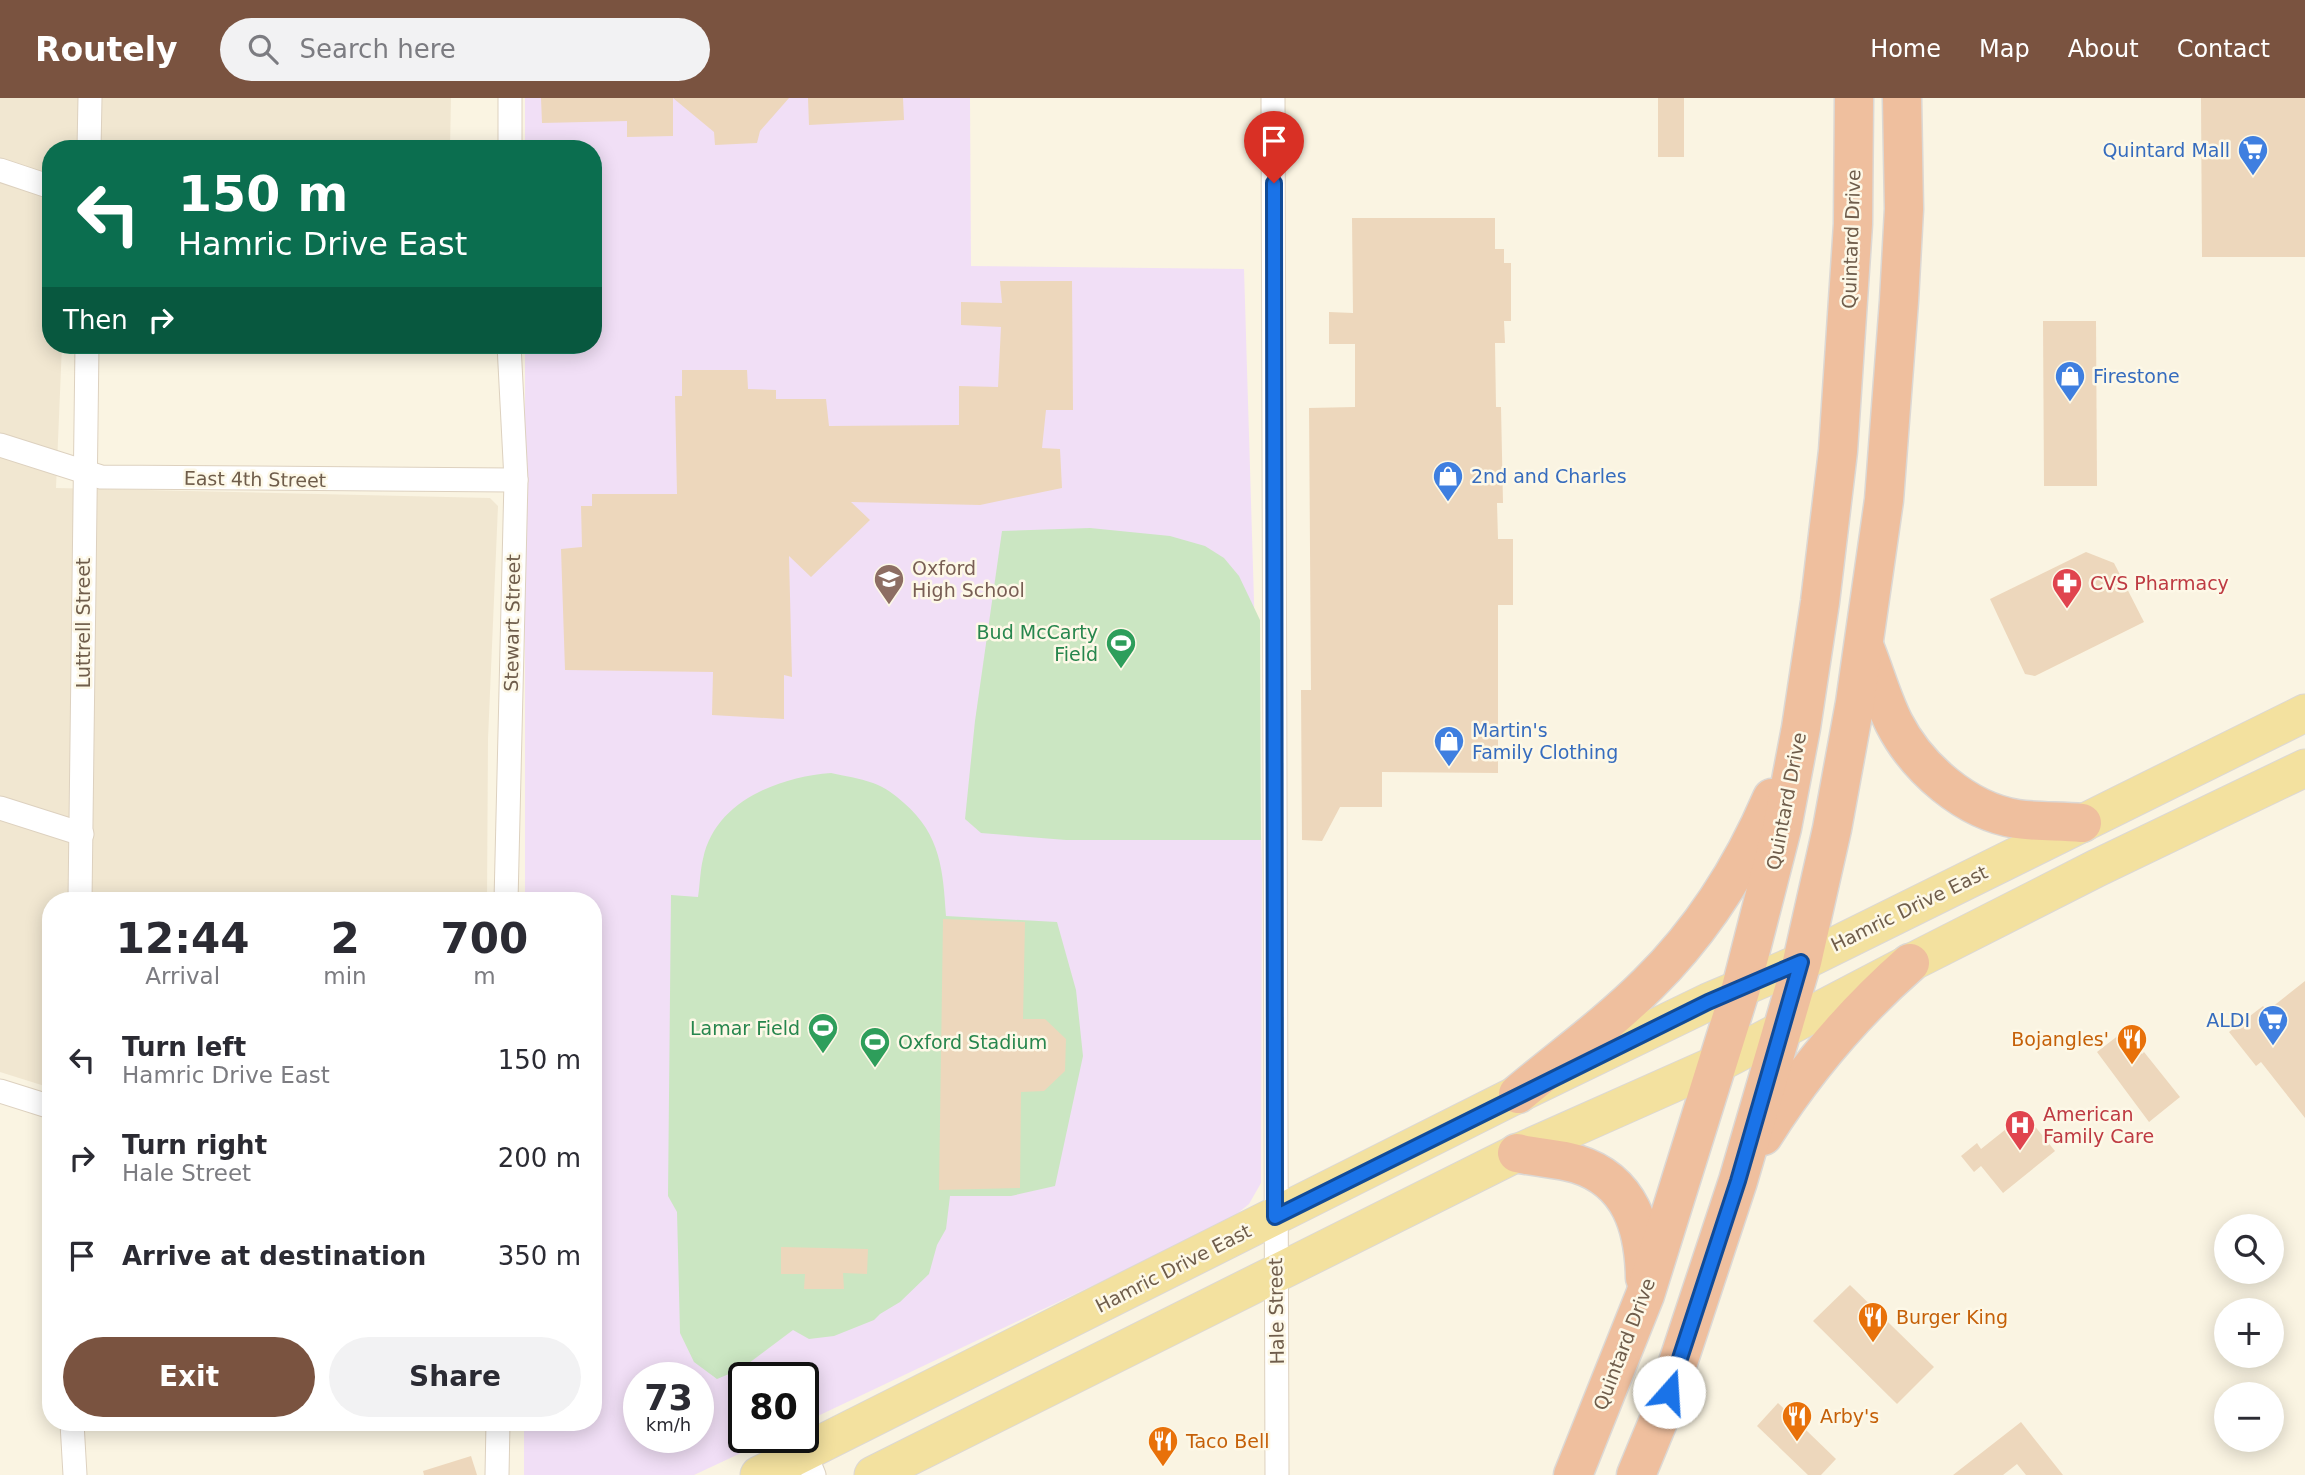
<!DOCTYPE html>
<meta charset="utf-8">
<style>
body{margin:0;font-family:"DejaVu Sans",sans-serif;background:#f2f2f3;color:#2b2b33;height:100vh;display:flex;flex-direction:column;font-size:26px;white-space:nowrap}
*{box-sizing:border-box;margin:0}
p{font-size:23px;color:#7c7c81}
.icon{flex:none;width:38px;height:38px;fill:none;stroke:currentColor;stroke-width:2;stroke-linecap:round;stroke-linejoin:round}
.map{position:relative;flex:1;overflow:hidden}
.sheet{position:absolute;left:42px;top:794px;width:560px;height:539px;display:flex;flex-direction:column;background:#fff;border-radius:28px;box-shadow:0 4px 18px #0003}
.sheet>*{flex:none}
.hud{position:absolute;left:42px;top:42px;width:560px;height:214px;border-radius:28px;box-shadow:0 4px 18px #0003;background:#0b6e4f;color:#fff;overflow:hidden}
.fabs{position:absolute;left:2214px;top:1116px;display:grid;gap:14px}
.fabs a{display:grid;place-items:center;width:70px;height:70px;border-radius:50%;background:#fff;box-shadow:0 4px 18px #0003;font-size:35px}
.speed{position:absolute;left:623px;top:1264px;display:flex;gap:14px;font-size:35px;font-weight:700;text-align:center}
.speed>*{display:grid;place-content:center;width:91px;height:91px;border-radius:50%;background:#fff;box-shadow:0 4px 18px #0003;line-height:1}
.speed small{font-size:18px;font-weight:400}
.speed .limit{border:4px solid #111;border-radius:10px;background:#fff;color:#111}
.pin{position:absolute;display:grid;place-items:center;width:60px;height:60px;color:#fff;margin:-72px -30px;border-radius:50% 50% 50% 0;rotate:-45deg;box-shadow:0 0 7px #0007}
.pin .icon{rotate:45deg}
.me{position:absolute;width:77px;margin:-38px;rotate:19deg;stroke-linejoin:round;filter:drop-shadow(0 0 5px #0008)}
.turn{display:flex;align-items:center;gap:24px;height:147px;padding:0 21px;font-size:32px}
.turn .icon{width:91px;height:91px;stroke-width:2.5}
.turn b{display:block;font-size:49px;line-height:60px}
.then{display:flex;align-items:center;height:66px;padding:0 21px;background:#0003;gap:14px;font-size:26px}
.eta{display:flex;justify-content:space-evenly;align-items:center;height:119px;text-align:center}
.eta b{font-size:42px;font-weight:600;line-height:49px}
.action{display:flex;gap:14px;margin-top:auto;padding:14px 21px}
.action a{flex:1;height:80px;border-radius:42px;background:#7a5340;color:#fff;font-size:28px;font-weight:600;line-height:80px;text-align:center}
.action a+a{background:#f2f2f3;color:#2b2b33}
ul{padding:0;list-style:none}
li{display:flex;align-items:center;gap:21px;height:98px;padding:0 21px}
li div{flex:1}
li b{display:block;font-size:26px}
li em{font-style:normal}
header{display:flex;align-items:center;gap:42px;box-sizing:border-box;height:98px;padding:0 35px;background:#7a5340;color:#fff}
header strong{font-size:33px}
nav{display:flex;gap:38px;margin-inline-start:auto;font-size:24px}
.search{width:490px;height:63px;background:#f2f2f3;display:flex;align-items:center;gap:18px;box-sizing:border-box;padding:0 24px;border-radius:38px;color:#7c7c81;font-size:26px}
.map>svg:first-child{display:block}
</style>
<header>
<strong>Routely</strong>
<div class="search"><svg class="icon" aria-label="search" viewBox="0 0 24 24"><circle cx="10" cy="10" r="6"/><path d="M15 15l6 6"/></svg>Search here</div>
<nav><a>Home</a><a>Map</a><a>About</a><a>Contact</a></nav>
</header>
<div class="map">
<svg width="2305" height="1377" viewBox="0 0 2305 1377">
<rect width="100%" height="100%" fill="#faf4e2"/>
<polygon fill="#f1e7d1" points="0,0 451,0 450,51 51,51 51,247 62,247 56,390 490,400 498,408 488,641 487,803 51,803 51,990 0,974"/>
<path fill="#f1dff6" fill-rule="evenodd" d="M525 0H970L971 168 1244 171 1262 769 1261 1085 1249 1106 1227 1124 803 1325V1279H744V1339H775L694 1377H524V1325H593V803H525V247H593V51H525ZM639 1279H698V1339H639Z"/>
<g fill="#cbe6c2">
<polygon points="1090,430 1170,438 1205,448 1224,460 1239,478 1260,522 1261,742 1066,742 981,735 965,721 975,623 1002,433"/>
<path d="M831 675C845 678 859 680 873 685 885 689 895 697 904 705 941 737 943 773 946 818L1057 824 1076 892 1083 958 1055 1088 1011 1098H950L946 1131 937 1147 929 1176 900 1204 880 1216 874 1222 834 1238 809 1241 793 1232 741 1271 717 1281 694 1264 680 1235 677 1114 668 1098 671 797 698 799C700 787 700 773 703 761 715 703 779 679 831 675Z"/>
</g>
<g fill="#edd7bc">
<polygon points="541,0 673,0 673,38 627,39 627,23 542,25"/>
<polygon points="673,0 789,0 760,33 757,45 715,47 714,34"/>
<polygon points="808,0 903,0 904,22 809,27"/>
<rect x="1658" y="0" width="26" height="59"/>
<polygon points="2201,0 2305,0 2305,159 2202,159"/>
<polygon points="1352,120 1495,120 1495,151 1504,151 1504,165 1511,165 1511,223 1504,223 1505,245 1495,245 1496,309 1501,309 1503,405 1497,405 1498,441 1513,441 1513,507 1498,507 1498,675 1382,674 1382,709 1340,709 1322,743 1302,742 1301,592 1311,592 1309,310 1355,309 1355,246 1329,246 1329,214 1353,215"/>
<polygon points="1000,183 1072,183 1073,312 1046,312 1042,350 1060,351 1062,390 980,407 851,404 870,422 811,479 789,458 792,579 784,577 784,621 712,617 713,574 565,572 561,451 582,449 581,408 592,408 592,396 677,396 675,298 682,298 682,272 747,272 748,291 776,292 776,301 826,301 829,328 959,327 959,288 998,289 1001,229 961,227 961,204 1002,205"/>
<polygon points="2043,223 2096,223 2097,388 2044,388"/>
<polygon points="2086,454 2114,465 2144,524 2035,578 2025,576 1990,501"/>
<polygon points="943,821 1025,824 1023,921 1045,921 1066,941 1065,973 1044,993 1021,994 1020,1090 939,1092"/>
<polygon points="2305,883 2305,1020 2261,964 2256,968 2229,934 2263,908 2267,913"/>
<polygon points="2124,933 2142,956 2144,954 2180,999 2149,1024 2097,954"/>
<polygon points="2025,1016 2055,1053 2003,1095 1981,1068 1974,1074 1961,1058 1977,1045 1981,1051"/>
<polygon points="781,1149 868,1151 867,1176 843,1175 844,1191 804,1191 805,1176 781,1176"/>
<polygon points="1850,1187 1934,1269 1897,1306 1813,1223"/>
<polygon points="1778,1305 1836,1361 1821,1377 1808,1377 1757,1328"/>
<polygon points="2021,1324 2063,1377 2026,1377 2017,1366 2003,1377 1953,1377"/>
<polygon points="471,1358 477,1377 424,1377 423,1373"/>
</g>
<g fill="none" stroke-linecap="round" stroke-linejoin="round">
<g stroke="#ddd1bf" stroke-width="25">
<g id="street">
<polyline points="1273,0 1277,1377"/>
<polyline points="89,51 90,0"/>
<polyline points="510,51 510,0"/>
<polyline points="0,72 51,89"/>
<polyline points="0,347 101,379 516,382"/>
<polyline points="0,710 82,736"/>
<polyline points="80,803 87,247"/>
<polyline points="506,803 516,382 509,247"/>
<polyline points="0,993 51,1009"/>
<polyline points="72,1325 75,1377"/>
<polyline points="805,1355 814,1377"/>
<polyline points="497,1377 498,1325"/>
</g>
</g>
<g stroke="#dcd8d4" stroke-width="39">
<g id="primary">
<polyline points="759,1377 1518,996 1708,904 1802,864 2305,615"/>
<polyline points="873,1377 1517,1055 1717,966 1910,865 2097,770 2305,670"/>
</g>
</g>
<g stroke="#dcd8d4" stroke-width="41">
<g id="highway">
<path d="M1865 550C1875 575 1882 601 1894 625 1917 670 1966 713 2017 721 2038 724 2060 723 2082 725"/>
<path d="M1518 996C1561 960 1608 926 1648 886 1702 833 1742 770 1772 700"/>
<path d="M1763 1038C1804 973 1852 916 1910 865"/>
<path d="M1517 1055C1537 1060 1558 1060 1577 1066 1631 1083 1644 1130 1645 1180"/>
<polyline points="1573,1377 1645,1197 1741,890 1782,730 1801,630 1820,504 1838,353 1853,126 1854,0"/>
<polyline points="1636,1377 1660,1319 1738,1083 1802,864 1832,731 1855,605 1884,402 1899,203 1904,111 1902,0"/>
</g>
</g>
<use href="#street" stroke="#fff" stroke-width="23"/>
<use href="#primary" stroke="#f3e19f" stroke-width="37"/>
<use href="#highway" stroke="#efbf9e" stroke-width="38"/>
</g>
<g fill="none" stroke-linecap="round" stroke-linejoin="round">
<g stroke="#114b97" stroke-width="18">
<polyline id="route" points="1274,85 1275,1119 1708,904 1801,864 1738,1083 1669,1294"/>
</g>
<use href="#route" stroke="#1a73e8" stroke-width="12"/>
</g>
<defs>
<g id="supermarket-pin" transform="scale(1.575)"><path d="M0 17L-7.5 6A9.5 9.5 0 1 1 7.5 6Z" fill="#3f7fe0" stroke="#fdf8e7"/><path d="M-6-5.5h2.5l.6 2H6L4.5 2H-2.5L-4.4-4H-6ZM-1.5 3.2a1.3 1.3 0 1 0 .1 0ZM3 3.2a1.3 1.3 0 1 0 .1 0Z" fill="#fff"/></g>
<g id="shop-pin" transform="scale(1.575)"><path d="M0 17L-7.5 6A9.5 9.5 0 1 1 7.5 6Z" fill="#3f7fe0" stroke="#fdf8e7"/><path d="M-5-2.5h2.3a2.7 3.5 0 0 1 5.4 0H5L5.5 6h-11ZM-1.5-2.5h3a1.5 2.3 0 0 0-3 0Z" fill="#fff"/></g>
<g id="school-pin" transform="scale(1.575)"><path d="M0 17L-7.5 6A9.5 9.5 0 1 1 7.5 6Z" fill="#8d6e63" stroke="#fdf8e7"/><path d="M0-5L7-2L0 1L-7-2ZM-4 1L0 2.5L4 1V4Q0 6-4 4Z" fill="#fff"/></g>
<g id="pharmacy-pin" transform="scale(1.575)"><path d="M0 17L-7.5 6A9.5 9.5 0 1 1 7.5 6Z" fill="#e0444e" stroke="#fdf8e7"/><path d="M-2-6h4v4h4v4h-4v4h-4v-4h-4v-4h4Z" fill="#fff"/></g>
<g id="stadium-pin" transform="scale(1.575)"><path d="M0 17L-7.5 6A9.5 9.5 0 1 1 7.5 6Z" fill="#2e9e5b" stroke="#fdf8e7"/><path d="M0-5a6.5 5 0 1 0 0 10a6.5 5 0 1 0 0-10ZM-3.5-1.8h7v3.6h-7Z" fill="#fff"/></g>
<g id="restaurant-pin" transform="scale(1.575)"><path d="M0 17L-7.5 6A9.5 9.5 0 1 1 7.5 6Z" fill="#e8710a" stroke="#fdf8e7"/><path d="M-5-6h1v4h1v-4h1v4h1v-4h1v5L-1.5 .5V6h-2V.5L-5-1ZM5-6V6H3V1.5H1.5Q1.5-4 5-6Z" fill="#fff"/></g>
<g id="hospital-pin" transform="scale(1.575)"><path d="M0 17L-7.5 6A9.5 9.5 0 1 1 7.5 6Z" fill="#e0444e" stroke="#fdf8e7"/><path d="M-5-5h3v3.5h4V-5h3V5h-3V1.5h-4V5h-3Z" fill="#fff"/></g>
</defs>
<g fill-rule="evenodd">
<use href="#supermarket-pin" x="2253" y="52"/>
<use href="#shop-pin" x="2070" y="278"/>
<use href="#shop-pin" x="1448" y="378"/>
<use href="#school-pin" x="889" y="481"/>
<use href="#pharmacy-pin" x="2067" y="485"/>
<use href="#stadium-pin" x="1121" y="545"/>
<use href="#shop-pin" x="1449" y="643"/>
<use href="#supermarket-pin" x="2273" y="922"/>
<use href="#stadium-pin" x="823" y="930"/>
<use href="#restaurant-pin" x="2132" y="941"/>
<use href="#stadium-pin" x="875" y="944"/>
<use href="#hospital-pin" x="2020" y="1027"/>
<use href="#restaurant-pin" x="1873" y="1219"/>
<use href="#restaurant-pin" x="1797" y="1318"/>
<use href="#restaurant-pin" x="1163" y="1343"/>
</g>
<g text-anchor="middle" stroke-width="5" stroke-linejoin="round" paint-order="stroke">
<g font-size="19" fill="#366cbe" stroke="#fdf8e7" text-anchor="start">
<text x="2230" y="59" text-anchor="end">Quintard Mall</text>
<text x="2093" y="285">Firestone</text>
<text x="1471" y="385">2nd and Charles</text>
<text x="1472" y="639">Martin's<tspan x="1472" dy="22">Family Clothing</tspan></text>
<text x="2250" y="929" text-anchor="end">ALDI</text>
</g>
<g font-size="19" fill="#6f5d4b" stroke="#fdf8e7">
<text transform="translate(1851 141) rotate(-88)" y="7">Quintard Drive</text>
<text transform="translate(255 381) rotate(1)" y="7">East 4th Street</text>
<text transform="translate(83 525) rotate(-90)" y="7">Luttrell Street</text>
<text transform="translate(512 525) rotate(-89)" y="7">Stewart Street</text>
<text transform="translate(1786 703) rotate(-79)" y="7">Quintard Drive</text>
<text transform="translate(1909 810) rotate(-26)" y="7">Hamric Drive East</text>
<text transform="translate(1173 1170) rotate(-27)" y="7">Hamric Drive East</text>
<text transform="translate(1276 1213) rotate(-91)" y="7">Hale Street</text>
<text transform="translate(1624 1246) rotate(-69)" y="7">Quintard Drive</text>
</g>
<g font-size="19" fill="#785e54" stroke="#fdf8e7" text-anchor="start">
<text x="912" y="477">Oxford<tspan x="912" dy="22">High School</tspan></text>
</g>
<g font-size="19" fill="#be3a42" stroke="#fdf8e7" text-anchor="start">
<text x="2090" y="492">CVS Pharmacy</text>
<text x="2043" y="1023">American<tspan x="2043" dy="22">Family Care</tspan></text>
</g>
<g font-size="19" fill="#27864d" stroke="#fdf8e7" text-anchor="end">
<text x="1098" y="541">Bud McCarty<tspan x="1098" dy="22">Field</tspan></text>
<text x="800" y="937">Lamar Field</text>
<text x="898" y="951" text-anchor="start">Oxford Stadium</text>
</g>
<g font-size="19" fill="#c56008" stroke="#fdf8e7" text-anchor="start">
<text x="2109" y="948" text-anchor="end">Bojangles'</text>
<text x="1896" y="1226">Burger King</text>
<text x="1820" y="1325">Arby's</text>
<text x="1186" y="1350">Taco Bell</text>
</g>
</g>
</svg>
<div class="fabs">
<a><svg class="icon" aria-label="search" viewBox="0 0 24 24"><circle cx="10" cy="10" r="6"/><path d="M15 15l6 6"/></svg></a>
<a>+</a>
<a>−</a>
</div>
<div class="speed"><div>73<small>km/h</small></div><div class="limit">80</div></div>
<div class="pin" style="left:1274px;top:85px;background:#d93025"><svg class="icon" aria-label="arrive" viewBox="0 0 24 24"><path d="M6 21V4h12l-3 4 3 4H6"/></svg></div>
<svg class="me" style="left:1669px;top:1294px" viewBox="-20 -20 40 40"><circle r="19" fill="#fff"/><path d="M0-13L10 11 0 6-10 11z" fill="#1a73e8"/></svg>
<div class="hud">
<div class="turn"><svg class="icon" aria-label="left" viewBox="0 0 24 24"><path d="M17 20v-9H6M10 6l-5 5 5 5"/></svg><div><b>150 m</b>Hamric Drive East</div></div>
<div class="then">Then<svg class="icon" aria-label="right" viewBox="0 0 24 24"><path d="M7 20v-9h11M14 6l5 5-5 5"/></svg></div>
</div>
<section class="sheet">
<div class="eta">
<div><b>12:44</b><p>Arrival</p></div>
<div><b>2</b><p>min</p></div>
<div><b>700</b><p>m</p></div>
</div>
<ul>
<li><svg class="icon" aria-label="left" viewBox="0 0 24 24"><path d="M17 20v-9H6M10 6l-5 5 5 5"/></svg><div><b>Turn left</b><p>Hamric Drive East</p></div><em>150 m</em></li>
<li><svg class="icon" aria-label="right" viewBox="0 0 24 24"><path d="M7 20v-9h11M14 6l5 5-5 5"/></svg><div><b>Turn right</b><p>Hale Street</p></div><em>200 m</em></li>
<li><svg class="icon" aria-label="arrive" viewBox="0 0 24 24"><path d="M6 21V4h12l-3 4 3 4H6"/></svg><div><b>Arrive at destination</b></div><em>350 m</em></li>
</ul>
<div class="action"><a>Exit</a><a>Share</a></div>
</section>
</div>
